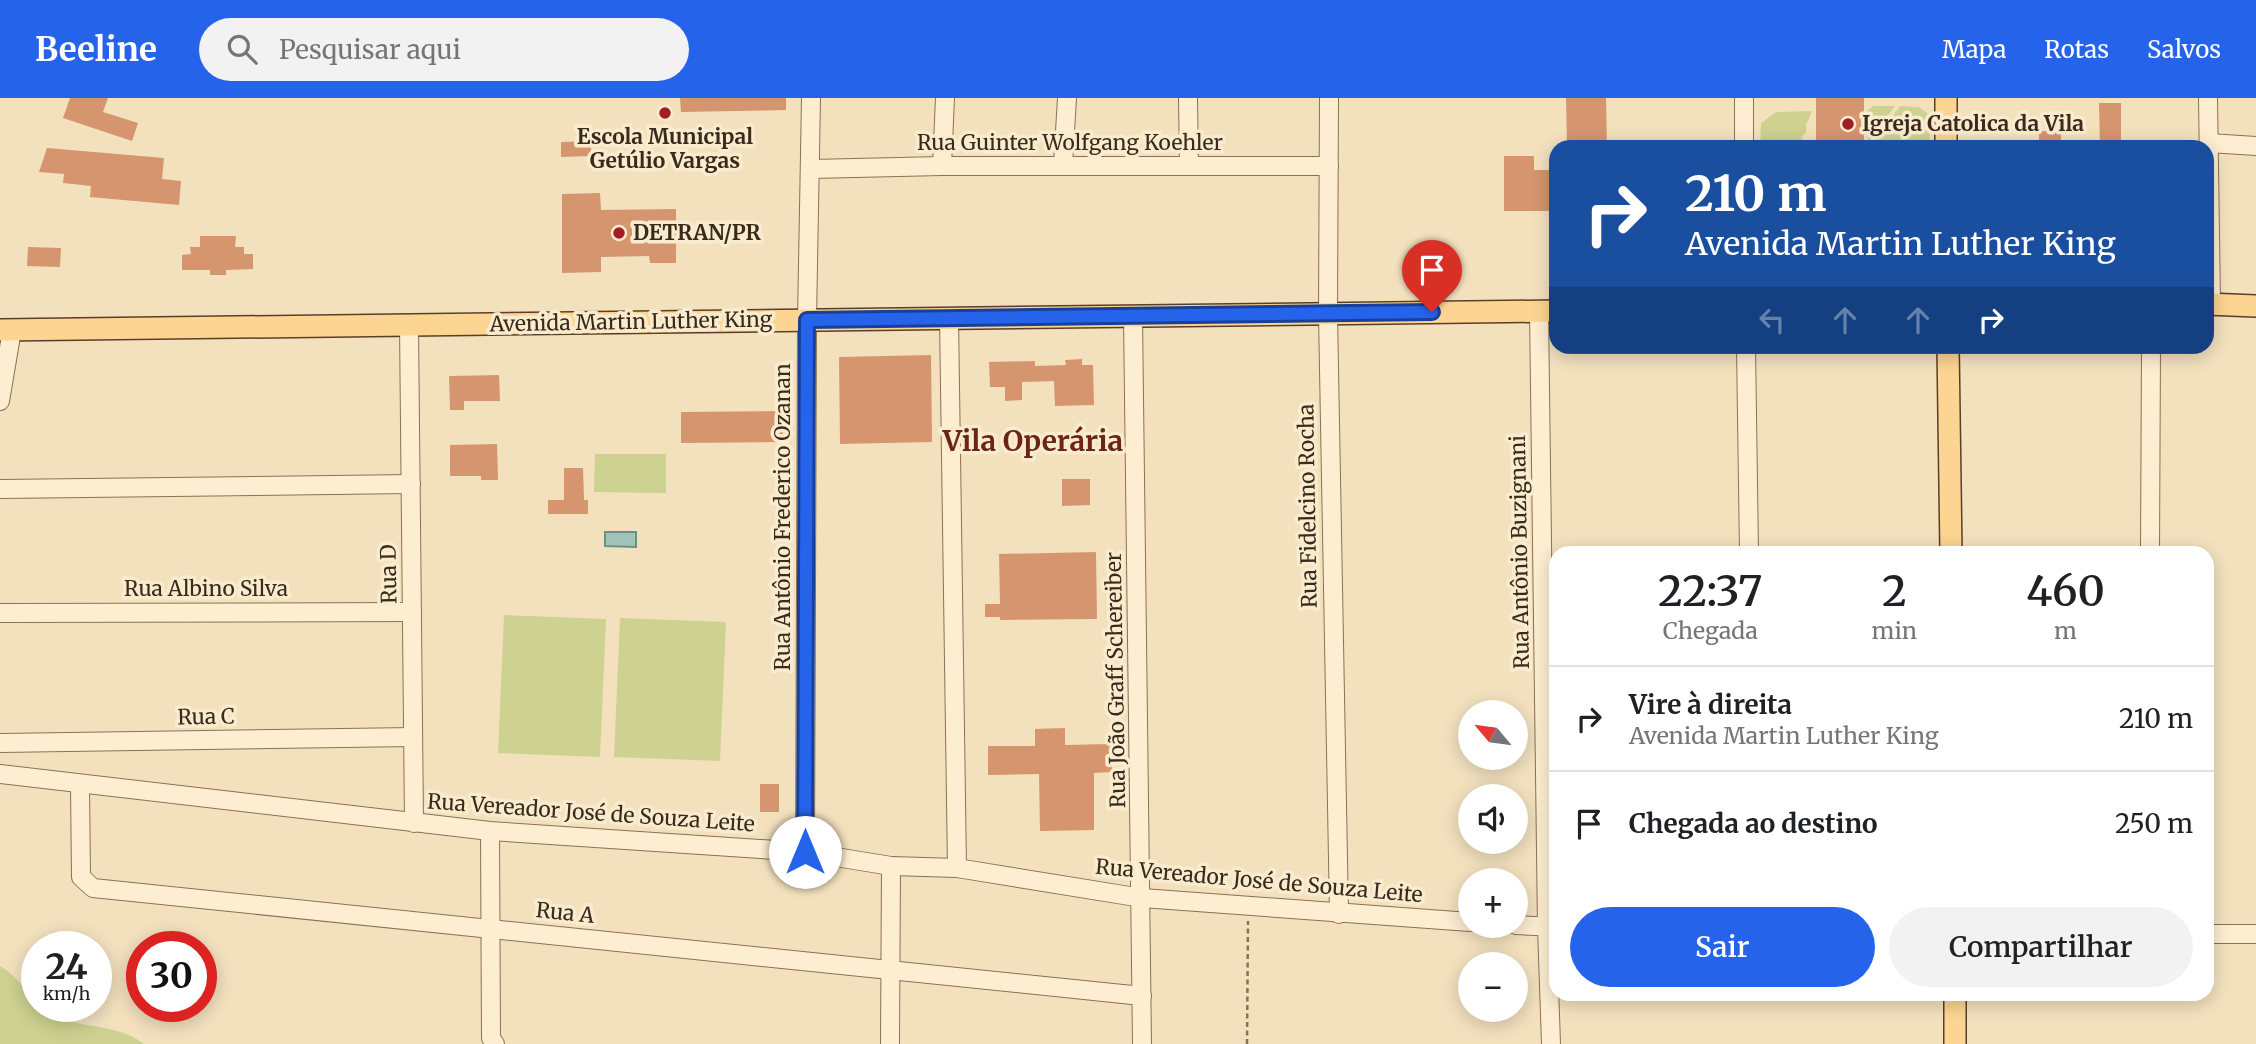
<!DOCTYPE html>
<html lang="pt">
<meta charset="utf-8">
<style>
body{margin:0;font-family:Merriweather,serif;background:#f2f2f2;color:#202124;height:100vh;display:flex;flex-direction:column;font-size:26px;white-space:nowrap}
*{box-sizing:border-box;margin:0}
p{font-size:23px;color:#757577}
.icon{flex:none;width:38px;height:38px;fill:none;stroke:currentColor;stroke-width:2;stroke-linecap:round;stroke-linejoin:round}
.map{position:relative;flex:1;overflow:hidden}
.sheet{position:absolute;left:1549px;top:448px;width:665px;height:455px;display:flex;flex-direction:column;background:#fff;border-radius:21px;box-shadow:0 4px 18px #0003}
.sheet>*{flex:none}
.banner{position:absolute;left:1549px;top:42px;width:665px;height:214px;border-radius:21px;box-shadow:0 4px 18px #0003;background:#1a4fa0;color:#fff;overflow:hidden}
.needle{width:46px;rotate:299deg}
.fabs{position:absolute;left:1458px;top:602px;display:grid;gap:14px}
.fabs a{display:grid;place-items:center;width:70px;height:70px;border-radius:50%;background:#fff;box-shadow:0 4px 18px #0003;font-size:35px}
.speed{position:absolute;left:21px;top:833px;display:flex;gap:14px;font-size:35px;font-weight:700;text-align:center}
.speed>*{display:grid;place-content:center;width:91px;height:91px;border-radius:50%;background:#fff;box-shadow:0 4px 18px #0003;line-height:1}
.speed small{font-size:18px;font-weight:400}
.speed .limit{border:10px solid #d22;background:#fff;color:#111}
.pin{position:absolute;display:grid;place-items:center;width:60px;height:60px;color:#fff;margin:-72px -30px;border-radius:50% 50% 50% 0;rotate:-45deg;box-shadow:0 0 7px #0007}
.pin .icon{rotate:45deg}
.me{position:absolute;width:77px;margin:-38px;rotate:0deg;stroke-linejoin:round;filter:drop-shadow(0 0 5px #0008)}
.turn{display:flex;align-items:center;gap:24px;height:147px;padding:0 21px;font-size:32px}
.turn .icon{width:91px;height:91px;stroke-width:2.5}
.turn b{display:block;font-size:49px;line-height:60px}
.lanes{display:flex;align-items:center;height:66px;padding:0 21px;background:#0003;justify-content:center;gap:35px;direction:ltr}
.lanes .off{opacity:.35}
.eta{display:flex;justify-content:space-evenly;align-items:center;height:119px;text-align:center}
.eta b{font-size:42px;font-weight:600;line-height:49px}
.button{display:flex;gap:14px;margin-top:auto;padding:14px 21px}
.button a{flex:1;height:80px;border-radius:42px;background:#2563eb;color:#fff;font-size:28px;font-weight:600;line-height:80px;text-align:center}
.button a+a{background:#f2f2f2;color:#202124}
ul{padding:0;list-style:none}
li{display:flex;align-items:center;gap:21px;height:105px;padding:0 21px;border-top:2px solid #e0e0e0}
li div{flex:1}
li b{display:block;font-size:26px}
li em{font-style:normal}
header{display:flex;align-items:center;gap:42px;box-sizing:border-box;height:98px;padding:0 35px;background:#2563eb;color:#fff}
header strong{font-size:33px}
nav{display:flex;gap:38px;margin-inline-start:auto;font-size:24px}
.search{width:490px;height:63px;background:#f2f2f2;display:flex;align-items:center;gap:18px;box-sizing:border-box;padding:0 24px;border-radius:38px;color:#757577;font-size:26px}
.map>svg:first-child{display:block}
</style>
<header>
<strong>Beeline</strong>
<div class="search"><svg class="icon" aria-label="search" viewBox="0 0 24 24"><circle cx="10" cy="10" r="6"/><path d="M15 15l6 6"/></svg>Pesquisar aqui</div>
<nav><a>Mapa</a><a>Rotas</a><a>Salvos</a></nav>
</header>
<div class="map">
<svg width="2256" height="946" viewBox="0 0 2256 946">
<rect width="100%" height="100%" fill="#f3e1be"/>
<g fill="#cdd290">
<polygon points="1873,8 1895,8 1868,44 1867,13"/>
<polygon points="1900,8 1919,9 1929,17 1930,49 1869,49"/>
<polygon points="1812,13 1806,27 1806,35 1801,39 1809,49 1760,49 1761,25 1776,14"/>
<polygon points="595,356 666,356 666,395 594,394"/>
<polygon points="504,517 606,521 600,659 498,655"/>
<polygon points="620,520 726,524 720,663 614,659"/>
<path d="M0 868C22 880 30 906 50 916 81 932 116 924 144 946H0Z"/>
</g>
<polygon fill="#a2c4b8" stroke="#689286" stroke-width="2" points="605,434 636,434 636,449 605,448"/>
<g fill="#d5956f">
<polygon points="70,0 108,0 103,14 138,25 132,43 63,20"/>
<polygon points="680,0 786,0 786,12 681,14"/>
<polygon points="1566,0 1606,0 1607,49 1567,49"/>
<rect x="1816" y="0" width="48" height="47"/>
<polygon points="2099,5 2121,5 2121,49 2100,49"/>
<rect x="2039" y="33" width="22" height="16"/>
<polygon points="591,43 591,58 561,59 561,44"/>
<polygon points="47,50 164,60 162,81 181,83 179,107 90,99 91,88 63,85 64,76 39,74"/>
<polygon points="1504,58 1534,58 1534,72 1556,72 1556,113 1504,113"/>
<polygon points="600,95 601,112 676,111 676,165 650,165 649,158 601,159 601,174 562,175 562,96"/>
<polygon points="200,138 236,138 235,149 244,149 244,156 253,156 253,171 226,172 226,177 210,177 210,172 182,172 182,157 191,156 190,149 200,149"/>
<polygon points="28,149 61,150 60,169 27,168"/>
<polygon points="931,257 932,344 840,346 839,259"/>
<polygon points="1082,261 1082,267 1093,267 1094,307 1055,308 1054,283 1022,284 1022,302 1005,303 1005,289 990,289 989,264 1035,263 1035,268 1066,267 1065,262"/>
<polygon points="499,277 500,303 464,303 464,312 450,312 449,278"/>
<polygon points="783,313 783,344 681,345 681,314"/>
<polygon points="497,346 498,382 481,382 481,378 450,378 450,347"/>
<polygon points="564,370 583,370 584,402 588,402 588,416 548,416 548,402 564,402"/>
<polygon points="1062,381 1090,381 1090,407 1062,408"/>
<polygon points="1096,454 1097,521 1000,522 1000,519 985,519 985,506 1000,506 999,456"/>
<polygon points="1065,630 1065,647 1111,646 1112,674 1094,675 1094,732 1040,733 1039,676 988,677 988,648 1035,648 1035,631"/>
<rect x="760" y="686" width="19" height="28"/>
</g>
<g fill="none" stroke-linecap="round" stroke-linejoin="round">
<g stroke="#8d7054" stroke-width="20">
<g id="minor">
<polyline points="1188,0 1189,67"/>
<polyline points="1329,0 1328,216 1339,816"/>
<polyline points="1744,0 1744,49"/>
<polyline points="2208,0 2211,206"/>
<polyline points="2209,45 2256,48"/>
<polyline points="1063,67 1067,0"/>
<polyline points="942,68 945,0"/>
<polyline points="811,71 942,68 1329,68"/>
<polyline points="1539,213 1547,829 1551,946"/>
<polyline points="1133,218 1142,946"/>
<polyline points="949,220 957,770"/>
<polyline points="409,227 414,725"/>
<polyline points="1746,248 1749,455"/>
<polyline points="0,303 12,232"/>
<polyline points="0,391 411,386"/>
<polyline points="2150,455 2151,248"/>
<polyline points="0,515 412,514"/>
<polyline points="0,645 413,639"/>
<polyline points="0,676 490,733 805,754 891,768 957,770 1142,800 1470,824"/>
<polyline points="80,686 81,779 93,790 1142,898"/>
<polyline points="490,733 491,940 495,946"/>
<polyline points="805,754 807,222 811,0"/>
<polyline points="1516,827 1556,829"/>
<polyline points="2207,836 2256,836"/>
<polyline points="890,946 891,768"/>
</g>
</g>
<g stroke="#5a3e29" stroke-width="24">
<g id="major">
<polyline points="1946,0 1946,49"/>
<polyline points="2207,206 2256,208"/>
<polyline points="0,232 1556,213"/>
<polyline points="1948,248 1951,455"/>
<polyline points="1955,896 1955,946"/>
</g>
</g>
<polyline stroke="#8d7054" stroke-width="2.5" stroke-dasharray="5 3.5" stroke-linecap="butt" points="1247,946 1248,823"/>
<use href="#minor" stroke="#fdeed2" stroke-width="18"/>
<use href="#major" stroke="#fbd591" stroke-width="21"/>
</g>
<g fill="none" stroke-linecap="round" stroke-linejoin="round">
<g stroke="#184099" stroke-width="18">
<polyline id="route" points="805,754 807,222 1432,214"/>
</g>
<use href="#route" stroke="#2563eb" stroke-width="12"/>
</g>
<g fill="#a31e24" stroke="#f9ebce" stroke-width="2.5">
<circle cx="665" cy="15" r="7"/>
<circle cx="1848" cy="26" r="7"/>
<circle cx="619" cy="135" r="7"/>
</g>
<g text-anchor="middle" stroke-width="7" stroke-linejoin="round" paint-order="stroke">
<g font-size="21" font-weight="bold" fill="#3b291b" stroke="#f9ebce" text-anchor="start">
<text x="1862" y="33">Igreja Catolica da Vila</text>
<text x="665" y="46" text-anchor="middle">Escola Municipal<tspan x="665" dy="24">Getúlio Vargas</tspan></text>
<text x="633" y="142">DETRAN/PR</text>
</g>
<g font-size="21" fill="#3b291b" stroke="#f9ebce">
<text x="1070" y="52">Rua Guinter Wolfgang Koehler</text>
<text transform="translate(631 224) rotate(-1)" y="7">Avenida Martin Luther King</text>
<text transform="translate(1308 408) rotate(-91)" y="7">Rua Fidelcino Rocha</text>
<text transform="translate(783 419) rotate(-90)" y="7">Rua Antônio Frederico Ozanan</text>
<text transform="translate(1520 454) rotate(-91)" y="7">Rua Antônio Buzignani</text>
<text transform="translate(389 476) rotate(-91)" y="7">Rua D</text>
<text x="206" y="498">Rua Albino Silva</text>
<text transform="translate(1116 582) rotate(-91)" y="7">Rua João Graff Schereiber</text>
<text transform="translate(206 619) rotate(-1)" y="7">Rua C</text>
<text transform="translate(591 715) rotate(4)" y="7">Rua Vereador José de Souza Leite</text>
<text transform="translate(1259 783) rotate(5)" y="7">Rua Vereador José de Souza Leite</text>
<text transform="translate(565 815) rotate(6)" y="7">Rua A</text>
</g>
<g font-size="28" font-weight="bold" fill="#6c2415" stroke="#f9ebce">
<text x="1033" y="353">Vila Operária</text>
</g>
</g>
</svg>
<div class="fabs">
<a><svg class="needle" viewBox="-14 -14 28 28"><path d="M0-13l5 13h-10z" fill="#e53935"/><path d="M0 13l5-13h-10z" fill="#757577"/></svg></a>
<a><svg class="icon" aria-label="sound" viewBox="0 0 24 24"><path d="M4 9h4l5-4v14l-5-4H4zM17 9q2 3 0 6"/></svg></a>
<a>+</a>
<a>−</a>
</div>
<div class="speed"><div>24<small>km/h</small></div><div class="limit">30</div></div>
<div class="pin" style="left:1432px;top:214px;background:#d93025"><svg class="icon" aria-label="arrive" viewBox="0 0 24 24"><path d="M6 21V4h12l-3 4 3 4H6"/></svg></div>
<svg class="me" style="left:805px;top:754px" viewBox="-20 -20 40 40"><circle r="19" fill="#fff"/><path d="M0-13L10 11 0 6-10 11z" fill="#2563eb"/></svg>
<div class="banner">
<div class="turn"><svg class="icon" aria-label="right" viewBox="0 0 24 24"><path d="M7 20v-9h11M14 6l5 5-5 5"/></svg><div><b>210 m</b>Avenida Martin Luther King</div></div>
<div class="lanes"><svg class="icon off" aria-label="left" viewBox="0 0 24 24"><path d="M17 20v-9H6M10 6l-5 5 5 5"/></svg><svg class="icon off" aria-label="ahead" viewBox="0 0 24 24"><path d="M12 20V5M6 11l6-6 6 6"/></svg><svg class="icon off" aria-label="ahead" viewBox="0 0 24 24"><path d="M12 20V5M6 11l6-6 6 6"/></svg><svg class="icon" aria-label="right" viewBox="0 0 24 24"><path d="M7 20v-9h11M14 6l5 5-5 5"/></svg></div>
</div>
<section class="sheet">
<div class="eta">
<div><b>22:37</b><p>Chegada</p></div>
<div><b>2</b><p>min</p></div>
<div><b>460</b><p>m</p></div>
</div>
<ul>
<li><svg class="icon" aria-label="right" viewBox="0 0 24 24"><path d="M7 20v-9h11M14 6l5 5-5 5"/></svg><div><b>Vire à direita</b><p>Avenida Martin Luther King</p></div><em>210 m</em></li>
<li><svg class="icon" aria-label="arrive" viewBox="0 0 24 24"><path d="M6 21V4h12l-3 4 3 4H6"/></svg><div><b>Chegada ao destino</b></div><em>250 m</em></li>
</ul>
<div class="button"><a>Sair</a><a>Compartilhar</a></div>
</section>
</div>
